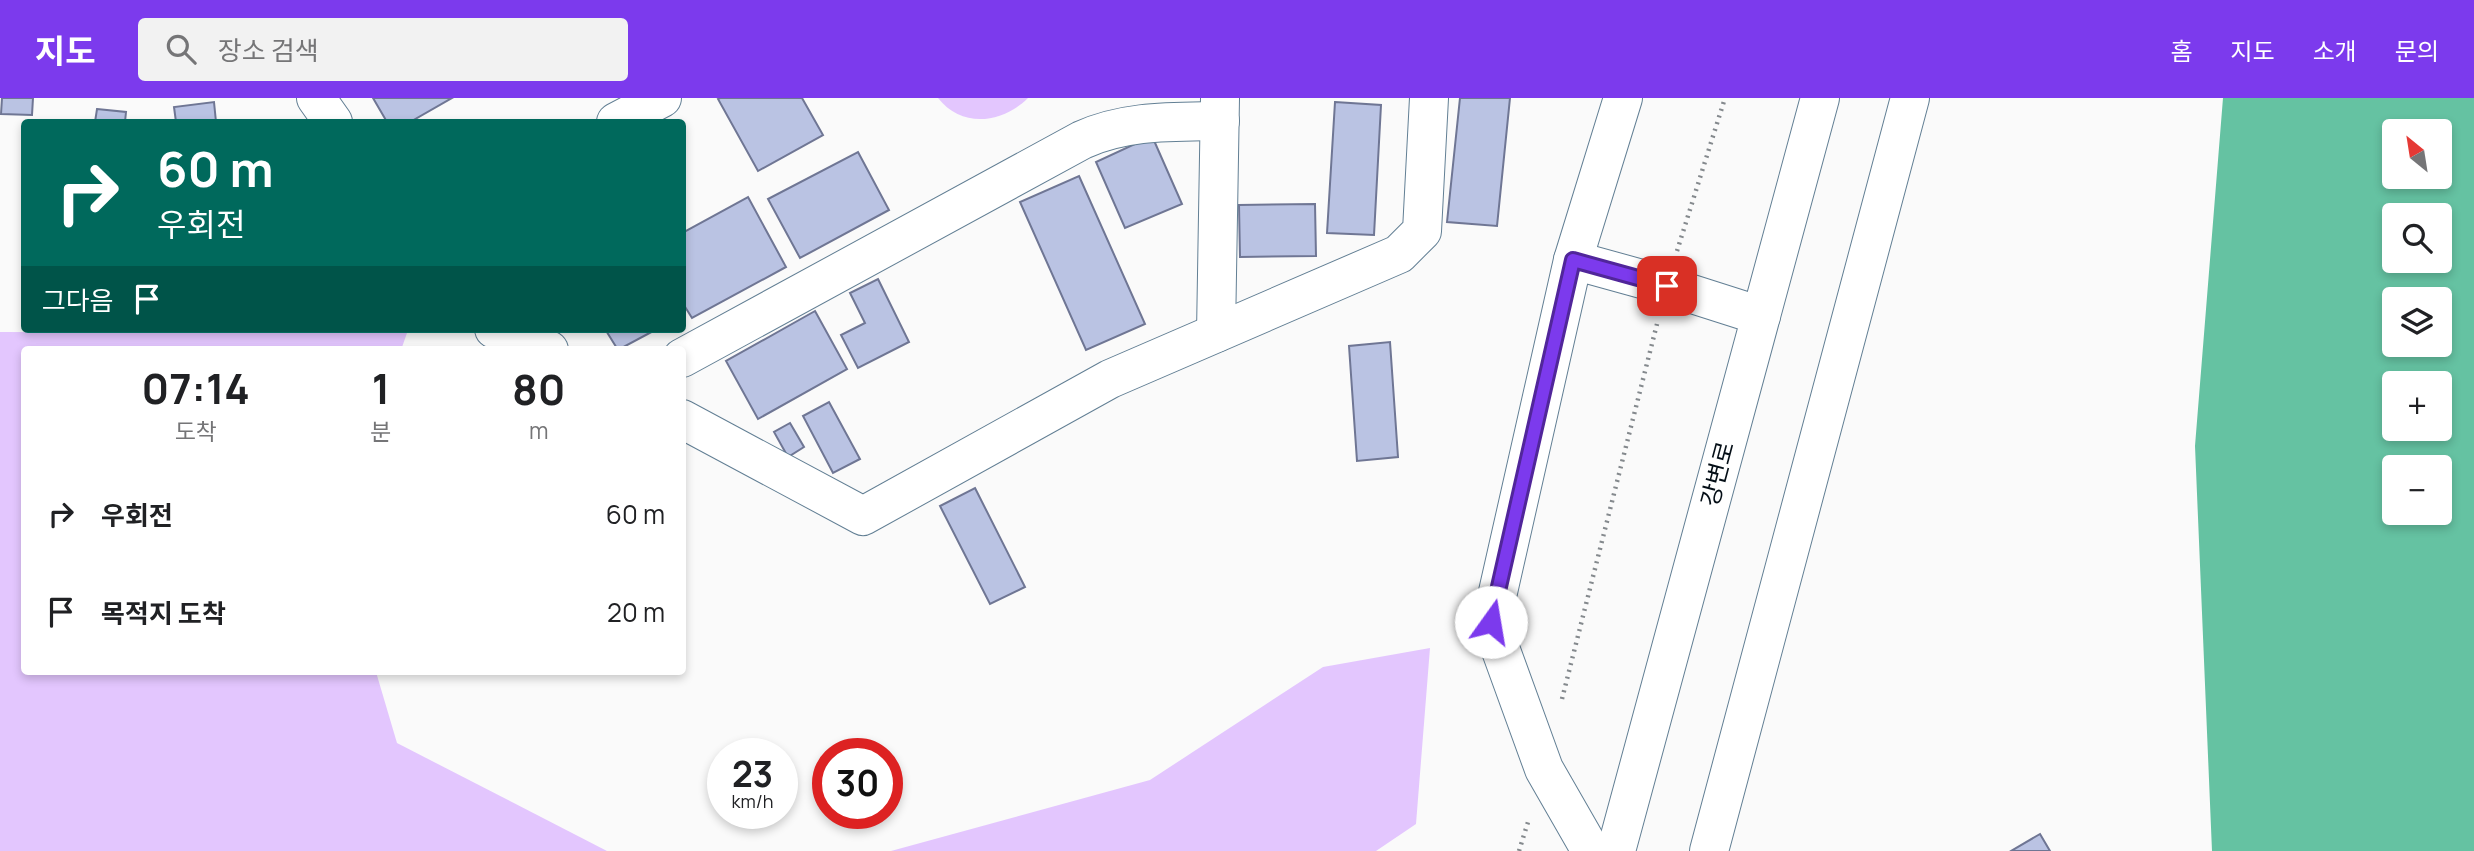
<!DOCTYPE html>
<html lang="ko">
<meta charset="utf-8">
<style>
body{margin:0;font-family:Manrope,"Noto Sans KR",sans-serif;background:#f2f2f2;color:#202124;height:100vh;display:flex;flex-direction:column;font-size:26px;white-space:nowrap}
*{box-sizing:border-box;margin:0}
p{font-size:23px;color:#757577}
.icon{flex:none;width:38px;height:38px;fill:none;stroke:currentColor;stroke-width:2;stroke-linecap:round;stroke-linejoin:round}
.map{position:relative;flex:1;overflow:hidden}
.details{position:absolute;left:21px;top:248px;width:665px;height:329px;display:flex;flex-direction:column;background:#fff;border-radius:7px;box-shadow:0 4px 10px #0003}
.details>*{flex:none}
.guide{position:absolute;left:21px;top:21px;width:665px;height:214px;border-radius:7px;box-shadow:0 4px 10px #0003;background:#00695c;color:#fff;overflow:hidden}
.needle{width:46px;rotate:330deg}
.buttons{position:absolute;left:2382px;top:21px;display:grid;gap:14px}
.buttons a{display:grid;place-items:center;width:70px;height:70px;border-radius:7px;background:#fff;box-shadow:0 4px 10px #0003;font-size:35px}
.speed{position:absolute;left:707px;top:640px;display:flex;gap:14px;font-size:35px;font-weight:700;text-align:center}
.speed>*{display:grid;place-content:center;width:91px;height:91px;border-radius:50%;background:#fff;box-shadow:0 4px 10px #0003;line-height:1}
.speed small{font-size:18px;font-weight:400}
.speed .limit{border:10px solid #d22;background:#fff;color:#111}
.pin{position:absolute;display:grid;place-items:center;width:60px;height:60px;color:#fff;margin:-30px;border-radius:14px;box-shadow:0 4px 10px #0006}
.me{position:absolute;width:77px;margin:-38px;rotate:13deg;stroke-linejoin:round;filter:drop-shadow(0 0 5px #0008)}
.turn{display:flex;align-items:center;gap:24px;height:147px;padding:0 21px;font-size:32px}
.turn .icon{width:91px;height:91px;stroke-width:2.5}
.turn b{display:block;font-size:49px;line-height:60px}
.then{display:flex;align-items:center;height:66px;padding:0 21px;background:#0003;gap:14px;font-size:26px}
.eta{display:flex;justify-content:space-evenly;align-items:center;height:119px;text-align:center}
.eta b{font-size:42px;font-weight:700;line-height:49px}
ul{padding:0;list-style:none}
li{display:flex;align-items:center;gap:21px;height:98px;padding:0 21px}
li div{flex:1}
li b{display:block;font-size:26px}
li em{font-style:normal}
header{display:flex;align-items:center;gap:42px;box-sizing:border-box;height:98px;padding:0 35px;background:#7c3aed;color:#fff}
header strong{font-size:33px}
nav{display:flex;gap:38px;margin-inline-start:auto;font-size:24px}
.search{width:490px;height:63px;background:#f2f2f2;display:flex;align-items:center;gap:18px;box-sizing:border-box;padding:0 24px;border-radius:7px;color:#757577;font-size:26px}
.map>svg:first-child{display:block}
</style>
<header>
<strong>지도</strong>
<div class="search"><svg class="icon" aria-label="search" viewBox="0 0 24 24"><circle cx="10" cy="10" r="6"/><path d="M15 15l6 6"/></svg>장소 검색</div>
<nav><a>홈</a><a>지도</a><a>소개</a><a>문의</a></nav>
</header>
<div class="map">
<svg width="2474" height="753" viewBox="0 0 2474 753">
<rect width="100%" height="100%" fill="#fafafa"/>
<g fill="#e3c6fe">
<path d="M938 0H1028C1003 25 962 31 938 0Z"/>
<polygon points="0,234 407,235 401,252 24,252 24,574 376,574 397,645 607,753 0,753"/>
<polygon points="1430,550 1416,726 1376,753 891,753 1150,682 1323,569"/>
</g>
<path fill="#65c2a2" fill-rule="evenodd" d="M2223 0H2474V753H2212L2195 348ZM2394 33H2440V79H2394ZM2440 117V163H2394V117ZM2440 201V247H2394V201ZM2394 285H2440V331H2394ZM2394 369H2440V415H2394Z"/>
<g fill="#bac3e3" stroke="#6f7694" stroke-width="2">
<polygon points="2,0 33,0 32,17 1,16"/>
<polygon points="373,0 452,0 410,24 387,24"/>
<polygon points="720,0 802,0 823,37 758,73 718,1"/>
<polygon points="1460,0 1510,0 1497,128 1447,124"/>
<polygon points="214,4 216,24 176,24 174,9"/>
<polygon points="1335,4 1381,7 1374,137 1327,135"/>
<polygon points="97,11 126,14 125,24 95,24"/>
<polygon points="1152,38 1182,106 1125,130 1096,64"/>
<polygon points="858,54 889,112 800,160 768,101"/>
<polygon points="1079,78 1145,226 1086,252 1020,104"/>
<polygon points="748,99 786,169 692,220 682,204 682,135"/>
<polygon points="1315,106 1316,158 1240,159 1239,107"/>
<polygon points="878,181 909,244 858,270 841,237 865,225 850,195"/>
<polygon points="815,213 847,271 758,321 726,263"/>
<polygon points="605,231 657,231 618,252"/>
<polygon points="1390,244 1398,359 1357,363 1349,248"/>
<polygon points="829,304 860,361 833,375 803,318"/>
<polygon points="790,325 804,349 788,359 774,334"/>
<polygon points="975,390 1025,489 990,506 940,408"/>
<polygon points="2040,736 2050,753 2011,753"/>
</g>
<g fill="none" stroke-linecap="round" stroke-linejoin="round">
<g stroke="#627f94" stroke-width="40">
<g id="minor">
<polyline points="316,0 333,24"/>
<polyline points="616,24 662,0"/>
<polyline points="1573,162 1667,188 1761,218"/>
<polyline points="494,231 549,252"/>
<polyline points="1216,235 1220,0"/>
<path d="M682 260 1082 42C1126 22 1172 24 1220 23"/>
<polyline points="682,321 863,418 1110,281 1399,156 1422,133 1429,0"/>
<polyline points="1591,753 1544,671 1491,525 1573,162 1623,0"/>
</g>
</g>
<g stroke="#627f94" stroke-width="40">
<g id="secondary">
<polyline points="1616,753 1820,0"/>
<polyline points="1709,753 1910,0"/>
</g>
</g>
<g stroke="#84898d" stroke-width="4.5" stroke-dasharray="2 5" stroke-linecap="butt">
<polyline points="1677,153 1725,0"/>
<polyline points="1562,601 1657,226"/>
<polyline points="1519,753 1528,724"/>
</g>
<use href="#minor" stroke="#fff" stroke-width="38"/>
<use href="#secondary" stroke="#fff" stroke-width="38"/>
</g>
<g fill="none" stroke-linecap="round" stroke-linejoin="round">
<g stroke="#51269a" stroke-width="18">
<polyline id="route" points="1491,524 1573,162 1667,188"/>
</g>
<use href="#route" stroke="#7c3aed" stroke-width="12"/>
</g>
<g text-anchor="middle" stroke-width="6" stroke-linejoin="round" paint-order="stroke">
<g font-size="24" fill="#040e16" stroke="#fff">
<text transform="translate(1718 376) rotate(-75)" y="8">강변로</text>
</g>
</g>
</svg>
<div class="buttons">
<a><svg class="needle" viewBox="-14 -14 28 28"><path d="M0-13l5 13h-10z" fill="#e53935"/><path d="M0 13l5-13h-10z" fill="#757577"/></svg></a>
<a><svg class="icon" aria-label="search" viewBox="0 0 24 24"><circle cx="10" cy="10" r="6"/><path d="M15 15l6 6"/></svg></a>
<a><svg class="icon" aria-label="layers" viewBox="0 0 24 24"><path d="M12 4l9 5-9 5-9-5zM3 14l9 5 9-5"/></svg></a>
<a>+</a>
<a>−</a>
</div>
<div class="speed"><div>23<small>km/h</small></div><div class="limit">30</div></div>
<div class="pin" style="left:1667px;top:188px;background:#d93025"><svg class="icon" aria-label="arrive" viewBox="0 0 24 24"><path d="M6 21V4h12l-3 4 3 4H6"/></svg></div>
<svg class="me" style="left:1491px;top:524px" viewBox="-20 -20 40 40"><circle r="19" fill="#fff"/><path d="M0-13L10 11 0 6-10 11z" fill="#7c3aed"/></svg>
<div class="guide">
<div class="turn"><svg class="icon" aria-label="right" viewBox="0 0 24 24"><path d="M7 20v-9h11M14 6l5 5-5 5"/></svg><div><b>60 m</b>우회전</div></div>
<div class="then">그다음<svg class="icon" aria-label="arrive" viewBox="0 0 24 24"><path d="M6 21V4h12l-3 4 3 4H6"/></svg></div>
</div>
<section class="details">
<div class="eta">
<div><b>07:14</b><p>도착</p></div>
<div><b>1</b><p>분</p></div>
<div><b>80</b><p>m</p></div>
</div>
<ul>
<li><svg class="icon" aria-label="right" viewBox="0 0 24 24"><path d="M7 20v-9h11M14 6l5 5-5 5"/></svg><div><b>우회전</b></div><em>60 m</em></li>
<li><svg class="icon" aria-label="arrive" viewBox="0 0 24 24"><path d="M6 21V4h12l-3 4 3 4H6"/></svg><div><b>목적지 도착</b></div><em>20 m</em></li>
</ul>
</section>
</div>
